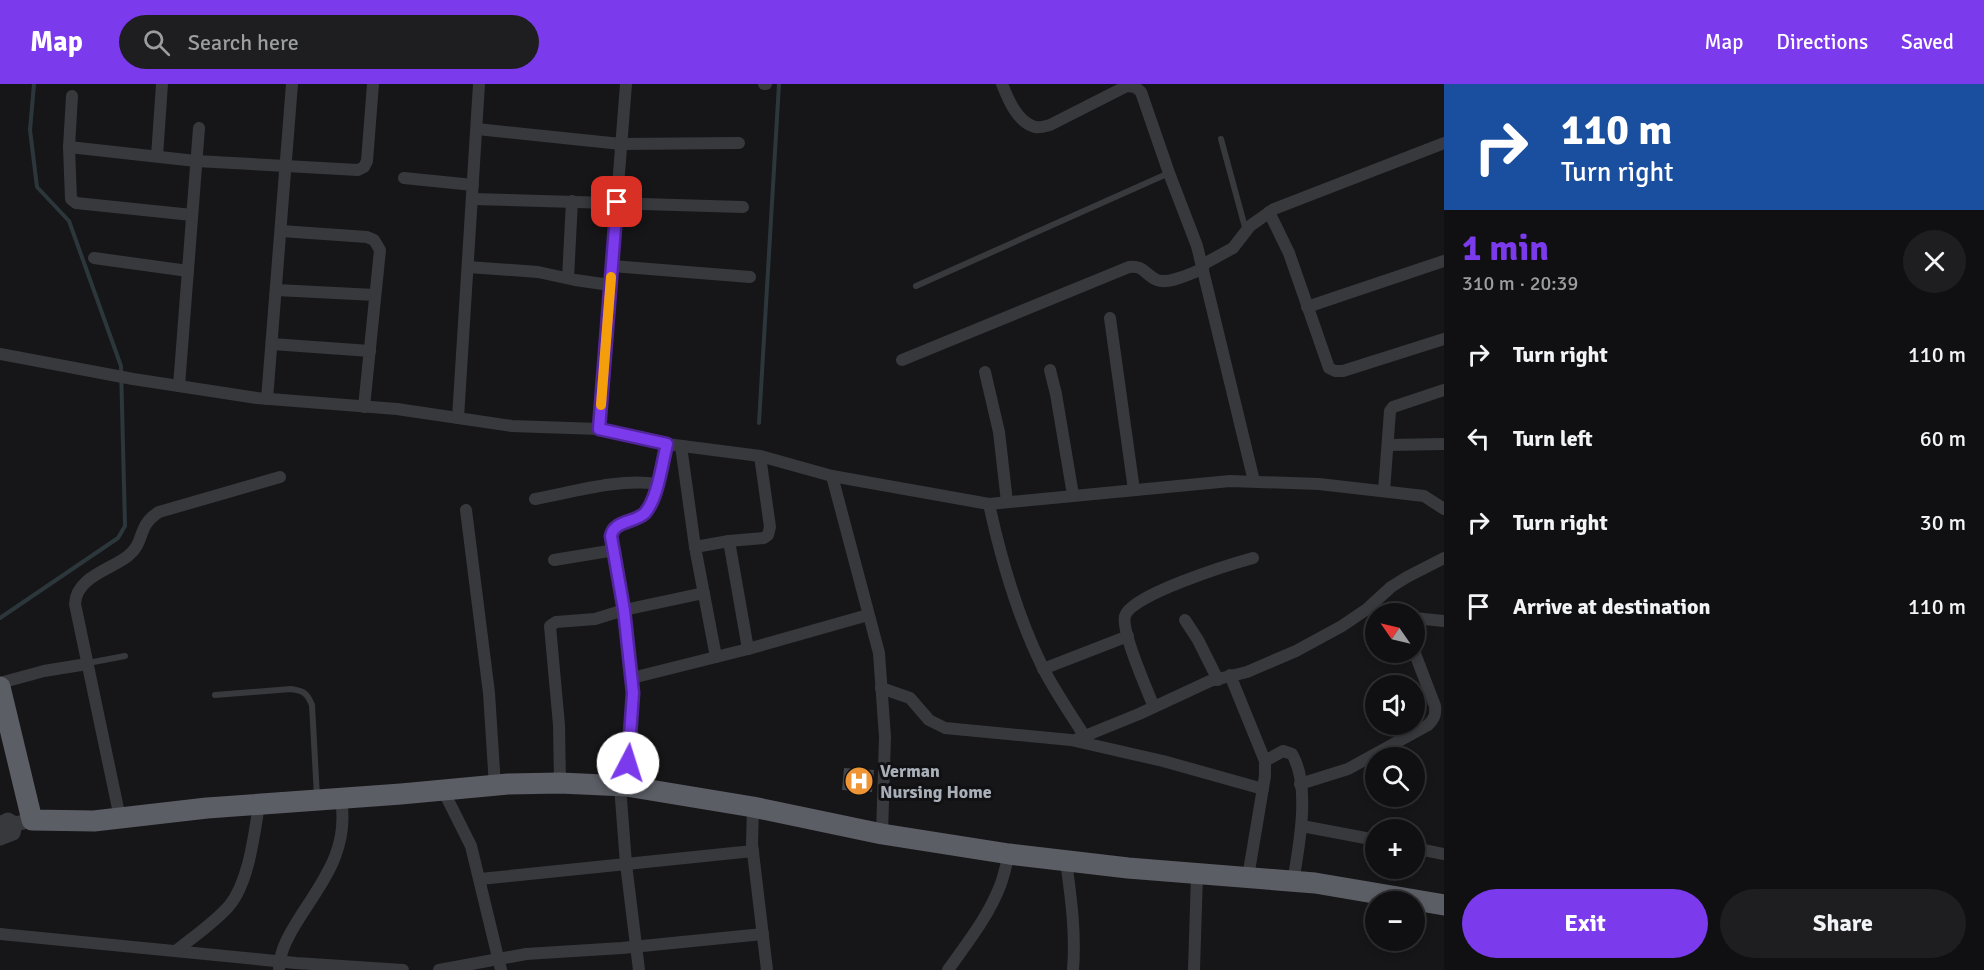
<!DOCTYPE html>
<meta charset="utf-8">
<style>
body{margin:0;font-family:Signika,sans-serif;background:#1e1e20;color:#f1f3f6;height:100vh;display:flex;flex-direction:column;font-size:22px;white-space:nowrap}
*{box-sizing:border-box;margin:0}
p{font-size:20px;color:#9c9d9f}
.icon{flex:none;width:33px;height:33px;fill:none;stroke:currentColor;stroke-width:2;stroke-linecap:round;stroke-linejoin:round}
.map{position:relative;flex:1;overflow:hidden}
.details{display:flex;flex-direction:column;background:#101012;width:540px}
.details>*{flex:none}
.guide{background:#1a4fa0;color:#fff;overflow:hidden}
.needle{width:39px;rotate:304deg}
.fabs{position:absolute;left:1365px;top:519px;display:grid;gap:12px}
.fabs a{display:grid;place-items:center;width:60px;height:60px;border-radius:50%;background:#101012;box-shadow:0 3px 9px #0003,0 0 0 2px #303032;font-size:30px}
.pin{position:absolute;display:grid;place-items:center;width:51px;height:51px;color:#fff;margin:-26px;border-radius:12px;box-shadow:0 3px 9px #0006}
.me{position:absolute;width:66px;margin:-33px;rotate:5deg;stroke-linejoin:round;filter:drop-shadow(0 0 4px #0008)}
.turn{display:flex;align-items:center;gap:21px;height:126px;padding:0 18px;font-size:27px}
.turn .icon{width:78px;height:78px;stroke-width:2.5}
.turn b{display:block;font-size:42px;line-height:51px}
.round{display:grid;place-items:center;flex:none;width:63px;height:63px;border-radius:32px;background:#1e1e20}
.head{display:flex;align-items:center;justify-content:space-between;height:102px;padding:0 18px}
h1{font-size:36px;font-weight:800;line-height:45px;color:#7c3aed}
.button{display:flex;gap:12px;margin-top:auto;padding:12px 18px}
.button a{flex:1;height:69px;border-radius:36px;background:#7c3aed;color:#fff;font-size:24px;font-weight:800;line-height:69px;text-align:center}
.button a+a{background:#1e1e20;color:#f1f3f6}
ul{padding:0;list-style:none}
li{display:flex;align-items:center;gap:18px;height:84px;padding:0 18px}
li div{flex:1}
li b{display:block;font-size:22px}
li em{font-style:normal}
header{display:flex;align-items:center;gap:36px;box-sizing:border-box;height:84px;padding:0 30px;background:#7c3aed;color:#fff}
header strong{font-size:28px}
nav{display:flex;gap:33px;margin-inline-start:auto;font-size:21px}
.search{width:420px;height:54px;background:#1e1e20;display:flex;align-items:center;gap:15px;box-sizing:border-box;padding:0 21px;border-radius:33px;color:#9c9d9f;font-size:22px}
main{display:flex;flex:1;min-height:0}
.map>svg:first-child{display:block}
</style>
<header>
<strong>Map</strong>
<div class="search"><svg class="icon" aria-label="search" viewBox="0 0 24 24"><circle cx="10" cy="10" r="6"/><path d="M15 15l6 6"/></svg>Search here</div>
<nav><a>Map</a><a>Directions</a><a>Saved</a></nav>
</header>
<main>
<div class="map">
<svg width="1444" height="886" viewBox="0 0 1444 886">
<rect width="100%" height="100%" fill="#161618"/>
<g fill="none" stroke-linecap="round" stroke-linejoin="round">
<g stroke="#2c373c" stroke-width="4">
<polyline points="759,339 779,0"/>
<polyline points="0,534 118,454 125,442 121,282 69,137 37,103 30,46 34,0"/>
</g>
</g>
<polygon fill="#424448" points="844,684 874,686 872,708 842,706"/>
<g fill="none" stroke-linecap="round" stroke-linejoin="round">
<g stroke="#37393d" stroke-width="6">
<polyline points="1221,55 1246,147"/>
<polyline points="916,202 1169,89"/>
<polyline points="88,579 125,572"/>
<path d="M215 611 291 605C304 607 307 609 312 621L317 713"/>
</g>
<g stroke="#37393d" stroke-width="12">
<polyline points="764,0 766,0"/>
<path d="M1002 0C1008 15 1017 38 1035 43 1040 44 1046 42 1050 41L1127 2 1135 3 1141 8 1169 89 1197 162 1254 397"/>
<polyline points="72,12 69,63 71,115 76,119 192,131"/>
<polyline points="477,45 621,60 739,59"/>
<polyline points="69,63 196,77 358,86 364,83 367,77 373,0"/>
<polyline points="157,72 162,0"/>
<polyline points="404,94 473,101"/>
<polyline points="472,115 743,123"/>
<polyline points="1269,128 1289,169 1329,284 1335,287 1343,287 1444,255"/>
<polyline points="281,147 367,153 374,156 380,166 364,323"/>
<polyline points="94,174 188,187"/>
<polyline points="1202,181 1233,164 1250,142 1274,125 1444,59"/>
<polyline points="612,182 750,193"/>
<polyline points="468,183 538,188 575,196 610,201"/>
<polyline points="568,194 572,117"/>
<polyline points="276,206 375,211"/>
<polyline points="1307,223 1444,177"/>
<polyline points="1110,234 1134,406"/>
<polyline points="272,260 370,267"/>
<polyline points="0,270 133,295 257,314 397,325 512,342 599,345 667,360 760,372 832,392 989,420 1230,397 1319,400 1424,412 1444,425"/>
<path d="M902 276 1129 183C1144 181 1145 191 1157 196 1169 201 1191 189 1203 185"/>
<polyline points="1050,286 1056,310 1073,411"/>
<polyline points="985,288 999,348 1007,418"/>
<polyline points="179,302 199,44"/>
<polyline points="267,315 292,0"/>
<polyline points="458,334 479,0"/>
<polyline points="599,345 626,0"/>
<polyline points="1388,361 1444,360"/>
<polyline points="681,362 695,463 716,573"/>
<polyline points="832,392 879,569 885,653 882,750"/>
<polyline points="1384,407 1390,327 1393,323 1444,306"/>
<path d="M535 415C573 408 619 394 657 400"/>
<path d="M989 420C1001 475 1017 531 1042 582 1054 606 1070 629 1085 653"/>
<polyline points="466,426 489,609 495,702"/>
<polyline points="729,457 748,565"/>
<polyline points="695,463 729,457 764,454 768,451 770,443 760,372"/>
<polyline points="554,476 615,466"/>
<polyline points="1414,534 1444,537"/>
<polyline points="1185,536 1198,556 1218,596"/>
<polyline points="1043,585 1128,552"/>
<polyline points="1230,591 1265,677 1265,692 1248,793"/>
<polyline points="632,594 748,565 868,531"/>
<polyline points="0,599 44,587 87,580"/>
<polyline points="881,604 910,614 929,636 945,644 1071,656 1163,677 1263,705"/>
<path d="M1154 623C1147 606 1121 547 1125 532 1130 511 1231 480 1253 474"/>
<polyline points="1075,656 1139,630 1210,597 1247,588 1296,567 1342,542 1367,525 1391,503 1407,493 1444,474"/>
<path d="M1265 677 1283 667 1292 670C1311 702 1299 762 1293 798"/>
<polyline points="560,699 559,641 550,542 556,538 595,535 624,526 704,509"/>
<path d="M1300 700 1348 685 1428 641C1434 635 1436 631 1435 622L1414 567"/>
<polyline points="620,702 626,780 639,886"/>
<path d="M626 702 633 609 624 526 611 452C614 436 635 439 645 429 658 414 662 379 667 360"/>
<polyline points="443,706 471,762 501,886"/>
<polyline points="753,723 752,760 767,886"/>
<path d="M120 734 75 520C76 493 110 486 128 472 146 458 136 442 159 428L280 393"/>
<polyline points="1302,742 1376,756"/>
<polyline points="1414,764 1444,770"/>
<path d="M1066 777C1071 814 1076 849 1073 886"/>
<polyline points="480,795 753,767"/>
<polyline points="0,850 296,879 403,886"/>
<path d="M176 867C193 853 214 839 229 822 249 798 254 751 259 721"/>
<path d="M279 884C280 865 290 849 300 833 325 794 349 764 341 715"/>
<polyline points="439,886 526,870 622,864 763,850"/>
<path d="M948 886C967 859 988 833 1000 802 1004 792 1006 781 1009 770"/>
<polyline points="1194,886 1197,790"/>
</g>
<g stroke="#37393d" stroke-width="15">
<polyline points="0,740 8,736 15,740 32,736"/>
<polyline points="0,754 13,749 15,740"/>
</g>
<polyline stroke="#5b5e65" stroke-width="21" points="0,603 32,736 94,737 207,724 401,710 508,700 560,699 626,702 753,723 882,750 1009,770 1128,784 1315,799 1444,821"/>
</g>
<g fill="none" stroke-linecap="round" stroke-linejoin="round">
<g stroke="#51269a" stroke-width="15">
<path id="route" d="M617 118 599 345 667 360C662 379 658 414 645 429 635 439 614 436 611 452L624 526 633 609 628 679"/>
</g>
<use href="#route" stroke="#7c3aed" stroke-width="10"/>
<polyline stroke="#f59e0b" stroke-width="10" points="601,321 611,193"/>
</g>
<defs>
<g id="hospital-disc" transform="scale(1.5)"><circle r="9.5" fill="#f09535" stroke="#111113"/><path d="M-5-5h3v3.5h4V-5h3V5h-3V1.5h-4V5h-3Z" fill="#fff"/></g>
</defs>
<g fill-rule="evenodd">
<use href="#hospital-disc" x="859" y="697"/>
</g>
<g text-anchor="middle" stroke-width="6" stroke-linejoin="round" paint-order="stroke">
<g font-size="18" font-weight="bold" fill="#a8afb8" stroke="#111113" text-anchor="start">
<text x="880" y="693">Verman<tspan x="880" dy="21">Nursing Home</tspan></text>
</g>
</g>
</svg>
<div class="fabs">
<a><svg class="needle" viewBox="-14 -14 28 28"><path d="M0-13l5 13h-10z" fill="#e53935"/><path d="M0 13l5-13h-10z" fill="#9c9d9f"/></svg></a>
<a><svg class="icon" aria-label="sound" viewBox="0 0 24 24"><path d="M4 9h4l5-4v14l-5-4H4zM17 9q2 3 0 6"/></svg></a>
<a><svg class="icon" aria-label="search" viewBox="0 0 24 24"><circle cx="10" cy="10" r="6"/><path d="M15 15l6 6"/></svg></a>
<a>+</a>
<a>−</a>
</div>
<div class="pin" style="left:617px;top:118px;background:#d93025"><svg class="icon" aria-label="arrive" viewBox="0 0 24 24"><path d="M6 21V4h12l-3 4 3 4H6"/></svg></div>
<svg class="me" style="left:628px;top:679px" viewBox="-20 -20 40 40"><circle r="19" fill="#fff"/><path d="M0-13L10 11 0 6-10 11z" fill="#7c3aed"/></svg>
</div>
<section class="details">
<div class="guide">
<div class="turn"><svg class="icon" aria-label="right" viewBox="0 0 24 24"><path d="M7 20v-9h11M14 6l5 5-5 5"/></svg><div><b>110 m</b>Turn right</div></div>
</div>
<div class="head"><div><h1>1 min</h1><p>310 m · 20:39</p></div><a class="round"><svg class="icon" aria-label="close" viewBox="0 0 24 24"><path d="M6 6l12 12M18 6L6 18"/></svg></a></div>
<ul>
<li><svg class="icon" aria-label="right" viewBox="0 0 24 24"><path d="M7 20v-9h11M14 6l5 5-5 5"/></svg><div><b>Turn right</b></div><em>110 m</em></li>
<li><svg class="icon" aria-label="left" viewBox="0 0 24 24"><path d="M17 20v-9H6M10 6l-5 5 5 5"/></svg><div><b>Turn left</b></div><em>60 m</em></li>
<li><svg class="icon" aria-label="right" viewBox="0 0 24 24"><path d="M7 20v-9h11M14 6l5 5-5 5"/></svg><div><b>Turn right</b></div><em>30 m</em></li>
<li><svg class="icon" aria-label="arrive" viewBox="0 0 24 24"><path d="M6 21V4h12l-3 4 3 4H6"/></svg><div><b>Arrive at destination</b></div><em>110 m</em></li>
</ul>
<div class="button"><a>Exit</a><a>Share</a></div>
</section>
</main>
